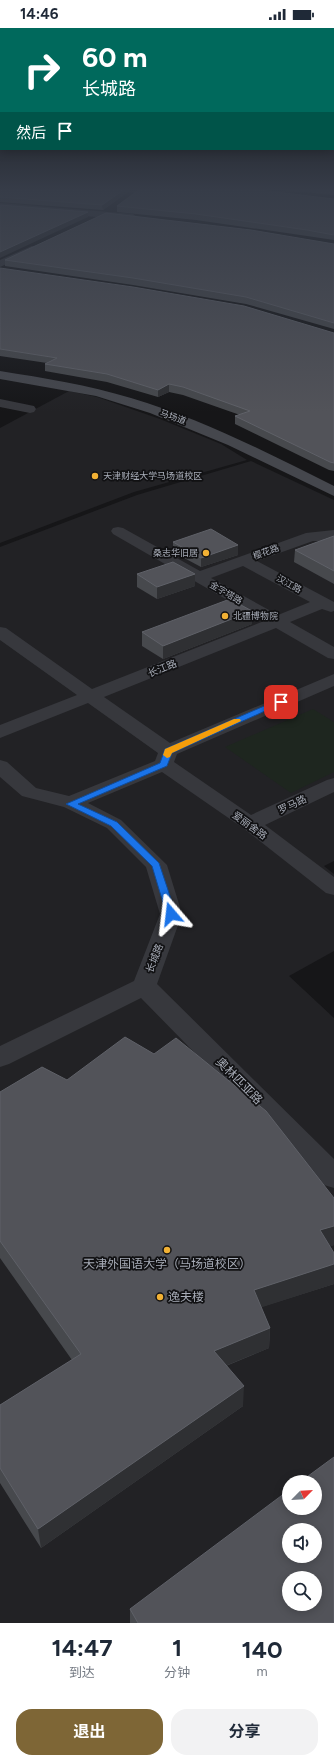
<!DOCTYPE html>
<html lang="zh">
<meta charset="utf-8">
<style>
body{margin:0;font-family:Figtree,"Noto Sans SC",sans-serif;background:#f2f2f3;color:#1f2937;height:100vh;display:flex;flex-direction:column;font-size:15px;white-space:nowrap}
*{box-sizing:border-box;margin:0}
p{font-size:13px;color:#747a83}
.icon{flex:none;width:22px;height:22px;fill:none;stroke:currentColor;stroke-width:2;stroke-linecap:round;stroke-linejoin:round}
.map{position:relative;height:1595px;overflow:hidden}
.side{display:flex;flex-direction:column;background:#fff;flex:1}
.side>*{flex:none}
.hud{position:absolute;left:0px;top:0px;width:334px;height:122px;box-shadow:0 2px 10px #0003;background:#00695c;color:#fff;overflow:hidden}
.needle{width:26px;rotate:66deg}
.controls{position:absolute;left:282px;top:1447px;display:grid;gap:8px}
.controls a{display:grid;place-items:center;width:40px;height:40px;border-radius:50%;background:#fff;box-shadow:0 2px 10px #0003;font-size:20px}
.pin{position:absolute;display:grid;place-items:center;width:34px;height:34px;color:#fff;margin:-17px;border-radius:8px;box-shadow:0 2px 6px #0006}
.me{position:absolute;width:44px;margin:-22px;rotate:343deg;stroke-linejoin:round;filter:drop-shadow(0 0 3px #0008)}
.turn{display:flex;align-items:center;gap:14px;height:84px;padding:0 16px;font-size:18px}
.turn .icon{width:52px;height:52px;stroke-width:2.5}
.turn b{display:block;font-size:28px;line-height:34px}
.then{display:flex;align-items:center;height:38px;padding:0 16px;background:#0003;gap:8px;font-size:15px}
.eta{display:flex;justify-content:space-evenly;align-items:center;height:68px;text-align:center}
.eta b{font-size:24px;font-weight:700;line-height:28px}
.button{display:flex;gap:8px;margin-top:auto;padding:8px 16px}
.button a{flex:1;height:46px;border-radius:16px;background:#7e6636;color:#fff;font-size:16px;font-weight:700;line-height:46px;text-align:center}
.button a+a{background:#f2f2f3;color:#1f2937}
.status{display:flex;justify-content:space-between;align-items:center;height:28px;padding:0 20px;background:#fff;direction:ltr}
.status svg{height:11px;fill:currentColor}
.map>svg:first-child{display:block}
</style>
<div class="status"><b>14:46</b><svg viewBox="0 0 49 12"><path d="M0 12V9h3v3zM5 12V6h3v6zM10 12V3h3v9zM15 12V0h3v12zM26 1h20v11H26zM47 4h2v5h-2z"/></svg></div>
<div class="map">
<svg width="334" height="1595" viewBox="0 0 334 1595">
<rect width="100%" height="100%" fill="#161618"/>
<g fill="#222225" fill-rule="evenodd">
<polygon points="69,363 97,369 160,391 221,416 247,432 134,464 0,515 0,400"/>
<path d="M251 433 334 472V833L324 838 334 846V923L289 948 334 990V1595H0V519L137 467ZM289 1454H315V1480H289ZM289 1502H315V1528H289ZM289 1550H315V1576H289Z"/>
</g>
<polygon fill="#1e261f" points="313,681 334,694 334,744 291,765 225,719"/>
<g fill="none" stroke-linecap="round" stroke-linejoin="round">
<g fill="#37383d" fill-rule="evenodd">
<polygon points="0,371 34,378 36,381 34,384 30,385 0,379"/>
<path d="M118 499 123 500 200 543 306 505 334 502V511L326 513H313L257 533 334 574V583L331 584 322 581 290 594 334 619V631L328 630 276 600 104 669 170 715 334 646V658L177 726 174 734 251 787 327 752 334 750V764L265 797 334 849V867L326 865 243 800 162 744 88 775 121 792 167 837 182 886 157 956 334 1131V1160L324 1157 141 970 9 1036 0 1039V1018L134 953 160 886 146 839 107 800 64 779 22 768 0 749V732L7 734 36 760 69 768 155 733 158 725 88 675 0 710V697L77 667 0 612V599L6 600 92 661 264 593 113 506 111 503 113 500ZM243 538 310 574 278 587 211 550Z"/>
</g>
<g fill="#37383d" fill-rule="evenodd">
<polygon points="0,175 133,186 137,189 133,192 0,181"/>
<polygon points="32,218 37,221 35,223 0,239 0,232"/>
</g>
<path fill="#45474d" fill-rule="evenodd" d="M0 343C44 350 88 357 131 370 202 391 268 425 334 458V468L228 417 150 385 96 368 0 351Z"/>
</g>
<g fill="#47494d">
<polygon points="0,161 132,161 103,182 0,174"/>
<polygon points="274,161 334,161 334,167"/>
<polygon points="334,171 334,212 307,208 196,192 117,184 117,178"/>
<polygon points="334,216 334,301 246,276 133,257 5,238 5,232"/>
<polygon points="0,240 334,305 334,443 329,442 235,396 235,388 240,387 183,367 169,364 158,369 107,354 45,343 45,336 47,335 0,328"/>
<polygon points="334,508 334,556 294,534 295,522"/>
<polygon points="173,514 238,517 238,527 201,539 173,524"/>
<polygon points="137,546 195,546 195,558 157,571 137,559"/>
<polygon points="252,583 252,596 163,631 142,618 142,604"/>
<polygon points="67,1052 334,1170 334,1217 330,1218 334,1256 261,1279 270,1300 269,1320 226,1338 243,1378 41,1520 0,1455 0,1377 72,1332 0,1230 0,1064"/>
<polygon points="130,1581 334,1595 130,1595"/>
</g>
<g fill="#2f3033">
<polygon points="125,161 132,161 103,182 102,177"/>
<polygon points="88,184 88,189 0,230 0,224"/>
<polygon points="169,356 169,364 158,369 158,362"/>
<polygon points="238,517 238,527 201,539 201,530"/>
<polygon points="195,546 195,558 157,571 157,559"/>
<polygon points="252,583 252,596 163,631 163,618"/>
<polygon points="334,1198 334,1217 317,1223 320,1202"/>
<polygon points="334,1236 334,1256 253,1282 254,1262"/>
<polygon points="270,1300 269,1320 213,1343 214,1323"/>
<polygon points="244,1358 243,1378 41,1520 38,1501"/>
</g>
<g fill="#525359" stroke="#5f6168" fill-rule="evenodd">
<polygon points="0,161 125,161 102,177 0,169"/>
<polygon points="140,161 251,161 334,171 334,207 307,202 196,186 117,178"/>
<polygon points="324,161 334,161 334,162"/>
<polygon points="0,177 88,184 0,224"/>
<polygon points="106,185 251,202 334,216 334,295 246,269 133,250 5,232"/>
<polygon points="0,240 133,259 244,278 334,305 334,435 330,434 235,388 250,383 183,359 169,356 158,362 107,346 45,336 57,330 0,321"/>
<polygon points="211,501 238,517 201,530 173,514"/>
<polygon points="334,508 334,543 295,522"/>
<polygon points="173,534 195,546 157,559 137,546"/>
<polygon points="230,571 252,583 163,618 142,604"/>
<polygon points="125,1009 154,1026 176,1010 266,1083 334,1170 334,1198 320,1202 334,1225 334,1236 254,1262 270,1300 214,1323 244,1358 38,1501 0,1440 0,1377 81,1326 0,1213 0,1064 42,1039 67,1052"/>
<path d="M334 1429V1595H138L130 1581 289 1462V1480H315V1454H300ZM289 1502H315V1528H289ZM289 1550H315V1576H289Z"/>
</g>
<linearGradient id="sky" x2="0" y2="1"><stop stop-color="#0c0c0d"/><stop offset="0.42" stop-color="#363c48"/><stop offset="1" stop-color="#363c48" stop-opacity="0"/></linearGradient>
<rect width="334" height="384" fill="url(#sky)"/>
<polygon fill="#1a73e8" stroke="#114b97" points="278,672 281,672 285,674 172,725 167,738 78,776 117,794 159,835 176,886 174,888 167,888 152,838 111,798 66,776 160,735 165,721"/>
<polygon fill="#f59e0b" points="234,691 240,691 241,693 172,725 170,729 167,730 163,727 165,721"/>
<g fill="#f2b134" stroke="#111113" stroke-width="1.5">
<circle cx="95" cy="448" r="4"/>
<circle cx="206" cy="525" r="4"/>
<circle cx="225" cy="588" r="4"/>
<circle cx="167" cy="1222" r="4"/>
<circle cx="160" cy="1269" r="4"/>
</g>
<g text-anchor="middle" stroke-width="3.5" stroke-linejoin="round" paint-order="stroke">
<g font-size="9" fill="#a8adb8" stroke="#111113">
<text transform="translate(173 389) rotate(20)" y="3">马场道</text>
<text transform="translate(266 524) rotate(-20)" y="3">樱花路</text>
<text transform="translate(289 556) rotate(29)" y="3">汉江路</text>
<text transform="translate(226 565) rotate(30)" y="3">金字塔路</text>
</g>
<g font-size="9" fill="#a8adb8" stroke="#111113" text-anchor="start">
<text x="103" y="451">天津财经大学马场道校区</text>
<text x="198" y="528" text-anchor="end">桑志华旧居</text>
<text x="233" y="591">北疆博物院</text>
</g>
<g font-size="10" fill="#a8adb8" stroke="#111113">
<text transform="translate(162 640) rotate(-22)" y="4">长江路</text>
<text transform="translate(292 776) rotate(-25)" y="4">罗马路</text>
<text transform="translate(250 797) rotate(36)" y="4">爱丽舍路</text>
<text transform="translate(154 930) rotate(-69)" y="4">长城路</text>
</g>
<g font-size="12" fill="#a8adb8" stroke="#111113">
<text transform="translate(239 1053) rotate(45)" y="4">奥林匹亚路</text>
</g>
<g font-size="12" fill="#a8adb8" stroke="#111113">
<text x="167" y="1240">天津外国语大学（马场道校区）</text>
<text x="168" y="1273" text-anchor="start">逸夫楼</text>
</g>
</g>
</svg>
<div class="controls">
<a><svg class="needle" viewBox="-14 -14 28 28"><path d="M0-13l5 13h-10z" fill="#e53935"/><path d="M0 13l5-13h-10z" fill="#747a83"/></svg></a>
<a><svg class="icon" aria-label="sound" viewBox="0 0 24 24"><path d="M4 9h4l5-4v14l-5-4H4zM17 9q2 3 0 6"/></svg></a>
<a><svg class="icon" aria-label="search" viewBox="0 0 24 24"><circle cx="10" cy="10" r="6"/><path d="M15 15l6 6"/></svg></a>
</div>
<div class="pin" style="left:281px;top:674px;background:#d93025"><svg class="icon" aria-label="arrive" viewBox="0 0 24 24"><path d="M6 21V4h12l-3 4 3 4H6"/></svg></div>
<svg class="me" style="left:171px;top:886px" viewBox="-20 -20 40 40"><path d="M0-17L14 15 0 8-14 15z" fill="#1a73e8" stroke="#fff" stroke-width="4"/></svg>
<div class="hud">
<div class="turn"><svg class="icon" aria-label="right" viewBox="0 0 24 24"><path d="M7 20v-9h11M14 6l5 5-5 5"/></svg><div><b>60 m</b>长城路</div></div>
<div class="then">然后<svg class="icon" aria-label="arrive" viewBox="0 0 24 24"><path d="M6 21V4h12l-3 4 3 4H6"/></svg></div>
</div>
</div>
<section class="side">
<div class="eta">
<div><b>14:47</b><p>到达</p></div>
<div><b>1</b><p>分钟</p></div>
<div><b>140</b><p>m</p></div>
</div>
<div class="button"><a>退出</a><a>分享</a></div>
</section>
